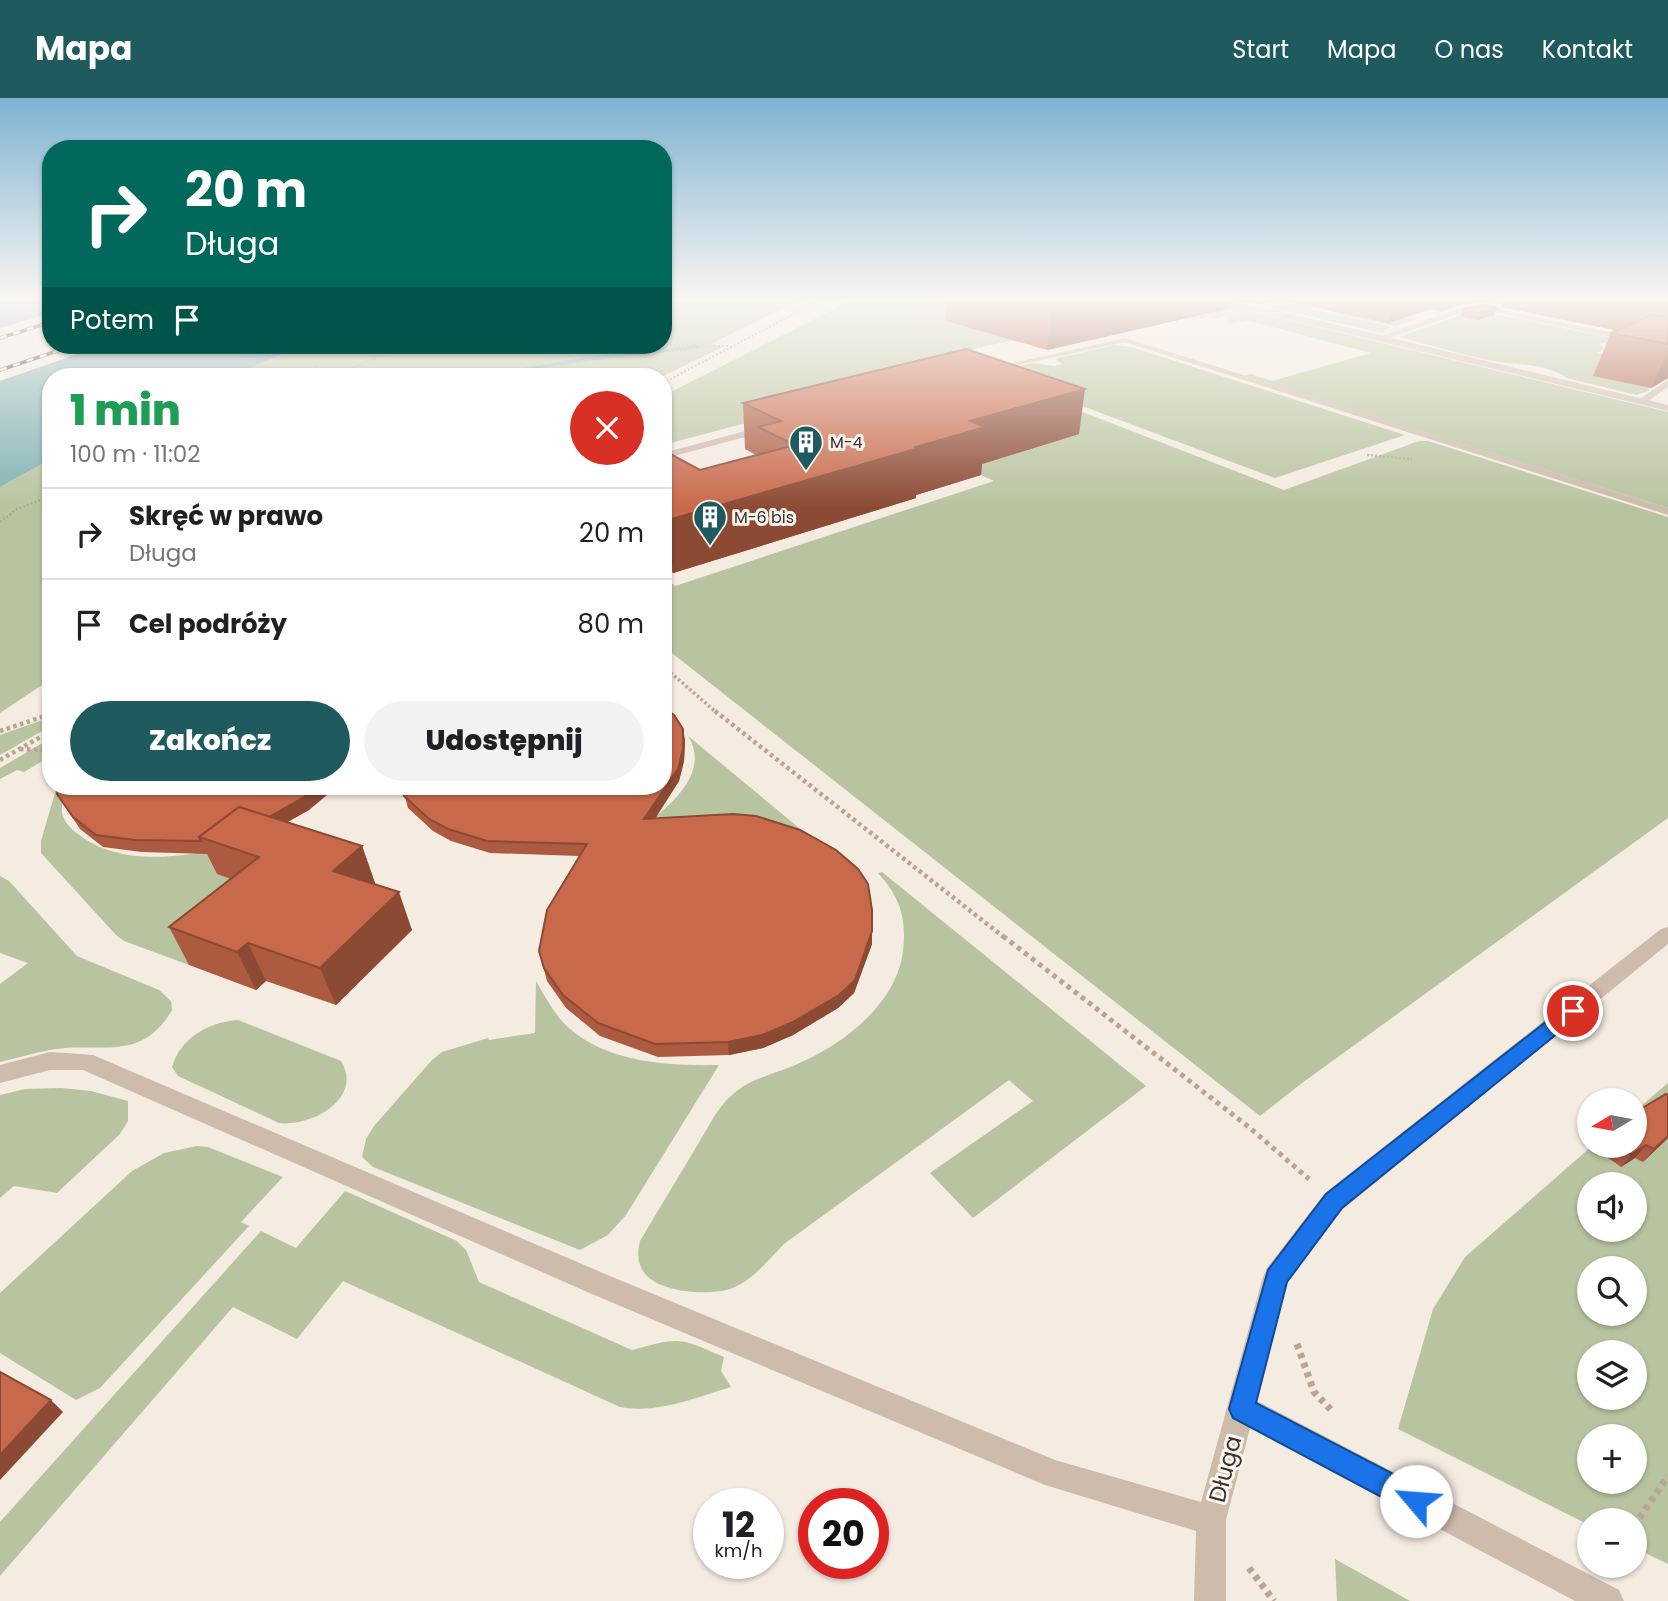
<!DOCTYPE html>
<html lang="pl">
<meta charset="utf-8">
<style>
body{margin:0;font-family:Poppins,sans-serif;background:#f2f2f2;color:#202124;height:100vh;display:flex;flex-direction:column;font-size:26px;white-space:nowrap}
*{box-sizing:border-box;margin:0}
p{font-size:23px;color:#757577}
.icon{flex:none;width:38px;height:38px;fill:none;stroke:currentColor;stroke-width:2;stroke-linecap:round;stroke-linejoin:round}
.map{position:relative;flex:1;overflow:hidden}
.side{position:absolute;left:42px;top:270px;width:630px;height:427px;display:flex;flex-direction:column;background:#fff;border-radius:28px;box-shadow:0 2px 5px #0004}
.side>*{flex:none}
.top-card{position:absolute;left:42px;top:42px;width:630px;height:214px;border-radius:28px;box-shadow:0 2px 5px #0004;background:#00695c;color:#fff;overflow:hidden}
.needle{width:46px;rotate:260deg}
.controls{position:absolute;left:1577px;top:990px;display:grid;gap:14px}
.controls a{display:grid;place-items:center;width:70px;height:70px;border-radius:50%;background:#fff;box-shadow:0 2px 5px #0004;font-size:35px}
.speed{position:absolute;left:693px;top:1390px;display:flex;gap:14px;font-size:35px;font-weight:700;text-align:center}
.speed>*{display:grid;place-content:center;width:91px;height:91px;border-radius:50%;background:#fff;box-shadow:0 2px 5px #0004;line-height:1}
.speed small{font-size:18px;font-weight:400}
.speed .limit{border:10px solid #d22;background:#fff;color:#111}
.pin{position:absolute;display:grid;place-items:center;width:60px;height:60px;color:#fff;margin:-30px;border:4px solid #fff;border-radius:50%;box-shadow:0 2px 7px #0007}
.me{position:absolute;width:77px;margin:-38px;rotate:297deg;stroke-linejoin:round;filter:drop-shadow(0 0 5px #0008)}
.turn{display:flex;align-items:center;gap:24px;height:147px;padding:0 28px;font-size:32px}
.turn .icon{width:91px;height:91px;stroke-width:2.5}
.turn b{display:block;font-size:49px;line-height:60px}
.then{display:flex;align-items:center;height:66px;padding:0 28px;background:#0003;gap:14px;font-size:26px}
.round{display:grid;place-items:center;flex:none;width:74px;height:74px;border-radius:37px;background:#f2f2f2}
.headline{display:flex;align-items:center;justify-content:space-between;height:119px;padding:0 28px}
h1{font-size:42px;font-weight:800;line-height:52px;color:#1e9e55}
.action{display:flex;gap:14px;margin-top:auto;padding:14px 28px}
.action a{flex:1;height:80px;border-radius:42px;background:#1f5a5e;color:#fff;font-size:28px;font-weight:800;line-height:80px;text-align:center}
.action a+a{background:#f2f2f2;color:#202124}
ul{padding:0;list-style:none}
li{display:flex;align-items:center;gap:21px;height:91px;padding:0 28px;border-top:2px solid #e0e0e0}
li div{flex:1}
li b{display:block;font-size:26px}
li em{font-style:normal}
header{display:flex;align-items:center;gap:42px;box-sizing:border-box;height:98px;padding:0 35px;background:#1f5a5e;color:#fff}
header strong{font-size:33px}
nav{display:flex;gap:38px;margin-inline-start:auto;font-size:24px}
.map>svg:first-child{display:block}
</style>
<header>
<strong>Mapa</strong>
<nav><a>Start</a><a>Mapa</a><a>O nas</a><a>Kontakt</a></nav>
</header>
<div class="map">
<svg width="1668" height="1503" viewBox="0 0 1668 1503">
<rect width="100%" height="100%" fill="#f4ebe1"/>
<g fill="#b8c4a0" fill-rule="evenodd">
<polygon points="663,200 804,200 711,246 723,249 663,278 231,278 304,247 663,247"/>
<polygon points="856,200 1184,200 1242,210 1194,222 1158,212 986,248 921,266 856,296 663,347 663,298"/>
<polygon points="1265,200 1337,216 1338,214 1417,221 1395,228 1339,216 1392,229 1383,232 1385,234 1382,235 1234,201"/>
<path d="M1475 212 1668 251V259L1604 245 1600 246 1605 251 1597 255 1605 257 1652 286 1648 293 1637 297 1567 280C1548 266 1523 267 1500 264 1466 259 1432 247 1399 239Z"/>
<polygon points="1250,213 1668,314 1668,410 1244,278 1250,276 1272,283 1371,255 1246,222 1229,226 1227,218"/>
<polygon points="1115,247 1131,249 1405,337 1275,380 994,275 1032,265 1054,268 1063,266 1056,262 1058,260"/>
<polygon points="987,277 1284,392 1419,343 1428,343 1668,419 1668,720 1302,985 1260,1018 663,548 663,479 675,488 994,383 967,371"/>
<polygon points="51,361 51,581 0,615 0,389"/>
<polygon points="51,619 51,628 0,657 0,637"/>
<path d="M688 638 815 743 639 730C667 712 712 675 688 638Z"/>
<polygon points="51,640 51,658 24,674 17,672 0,681 0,670"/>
<path d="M57 688H66C64 696 61 706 62 715 64 724 71 731 78 736 119 768 176 760 224 750L275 796 189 867 124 843 116 837 41 755V743Z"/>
<path d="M882 774 1146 988 973 1120 930 1075 1033 1003 1009 982 784 1146C769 1161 755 1180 735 1189 713 1199 651 1196 641 1169 637 1160 638 1152 640 1143 659 1111 679 1078 698 1046 708 1030 717 1010 731 998 749 981 771 977 793 968 841 948 896 908 903 853 907 821 900 799 878 775Z"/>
<path d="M0 778 9 783 77 858 159 892 171 903 172 912C144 960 109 947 65 950 43 952 21 959 0 964V886L28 865 0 855Z"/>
<path d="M536 883C546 900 555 918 570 931 610 965 669 968 719 967L626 1117 608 1137 580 1152 373 1069 362 1059 366 1041 374 1028 432 962 442 954 488 940 489 942 535 935Z"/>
<path d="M238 922 341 963C364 1001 311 1029 279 1025L178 978 172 969C180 940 209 924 238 922Z"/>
<path d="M1668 985V1466L1635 1450 1634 1423H1589V1427L1398 1331 1433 1211 1465 1159 1592 1048H1634L1635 1013ZM1589 1087H1634V1132H1589ZM1589 1171H1634V1216H1589ZM1589 1255H1634V1300H1589ZM1589 1339H1634V1384H1589Z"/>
<polygon points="61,990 91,993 128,1003 128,1023 120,1036 57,1095 14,1088 0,1100 0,997 25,991"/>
<polygon points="197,1048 208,1049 283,1079 241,1124 249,1128 100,1290 76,1302 0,1255 0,1195 132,1073 164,1055"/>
<path d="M345 1093 457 1143 466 1152 479 1184 632 1252C681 1239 678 1239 724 1259L721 1273 731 1289C694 1300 658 1316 620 1309L343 1183 297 1241 233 1209 0 1478V1424L261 1133 296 1150Z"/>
<polygon points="1335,1461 1410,1503 1337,1503"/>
</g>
<g fill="#7fb0b2">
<polygon points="0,200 51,200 51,215 0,230"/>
<polygon points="103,247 304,247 231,278 51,278 51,361 0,389 0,283"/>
</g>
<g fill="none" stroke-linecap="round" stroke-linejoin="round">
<polygon fill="#7fb0b2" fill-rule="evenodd" points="698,247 700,250 588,263 488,278 475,278 588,259"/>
<g stroke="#b9a596" stroke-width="2" stroke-dasharray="2 2" stroke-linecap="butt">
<polyline points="663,206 683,200"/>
<polyline points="654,247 730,248"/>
<polyline points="306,278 316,268"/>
<polyline points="333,278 386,256 420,247"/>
<polyline points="663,285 824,200"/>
</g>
<g stroke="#b9a596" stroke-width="2.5" stroke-dasharray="2 2" stroke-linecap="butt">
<polyline points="1367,357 1412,361"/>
<polyline points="0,424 17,411 51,398"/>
</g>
<polyline stroke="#b9a596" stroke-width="3.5" stroke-dasharray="2.5 2.5" stroke-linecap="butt" points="663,568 717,615"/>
<g stroke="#b9a596" stroke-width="4.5" stroke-dasharray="3.5 3.5" stroke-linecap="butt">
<polyline points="715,613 1005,840"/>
<polyline points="0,633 51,616"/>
<polyline points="20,651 43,652 51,647"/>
<polyline points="0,662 51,633"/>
</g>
<polyline stroke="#b9a596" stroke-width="5" stroke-dasharray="4.5 4.5" stroke-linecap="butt" points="1003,838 1250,1030 1309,1081"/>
<g stroke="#b9a596" stroke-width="7" stroke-dasharray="5 5" stroke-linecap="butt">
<polyline points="1297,1246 1314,1294 1333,1314"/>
<polyline points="1634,1428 1668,1378"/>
<polyline points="1249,1470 1274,1503"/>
</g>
<g fill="#cdbbac" fill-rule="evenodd">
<polygon points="1504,200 1513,200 1493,210 1657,244 1668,240 1668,245 1658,249 1483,212 1467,213 1383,242 1376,240 1463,209 1487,207"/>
<polygon points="1253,207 1256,211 1213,221 1209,219"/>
<polygon points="1125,240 1668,410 1668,417 1125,244 991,273 987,271"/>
<polygon points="1668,282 1668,289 1644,306 1638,306 1638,302"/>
<polygon points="768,327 771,328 771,332 663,361 663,355"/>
<polygon points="1668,829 1668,846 1343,1111 1287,1184 1257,1303 1619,1492 1624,1503 1575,1503 1250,1330 1226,1422 1226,1503 1194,1503 1196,1433 1045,1387 592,1196 83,972 50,972 0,985 0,967 50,954 93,957 610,1178 1055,1362 1201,1404 1263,1179 1267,1170 1325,1095 1661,831"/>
</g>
<polygon fill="#cdbbac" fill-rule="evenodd" points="1200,200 1213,200 1280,213 1668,307 1668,313"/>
<g stroke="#3b302b" stroke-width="3.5">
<g id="rail">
<polyline points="0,240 51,224"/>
<polyline points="0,272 75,247"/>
</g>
</g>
<use href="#rail" stroke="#fbf5ee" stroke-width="2.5" stroke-dasharray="7" stroke-linecap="butt"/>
</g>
<g fill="#ac5a40">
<polygon points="947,200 1497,200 1486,204 1463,206 1441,214 1431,211 1388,225 1278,202 1259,206 1233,202 1231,210 1047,252 946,223"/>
<polygon points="1504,200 1668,200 1668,280 1651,290 1593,278 1611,235 1614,232 1501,209"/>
<polygon points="1463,211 1494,217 1477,222 1460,218"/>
<polygon points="743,305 1079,336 982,366 981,377 916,397 916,400 673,475 663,468 663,352 700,372 756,357 745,351"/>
<polygon points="683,631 685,643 684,663 679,683 655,721 872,846 854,895 838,910 793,937 763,950 729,957 658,959 600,938 566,910 547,883 539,853 579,758 490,755 451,743 433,733 408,710 402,688"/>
<polygon points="57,696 309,712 287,724 362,748 375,785 374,786 412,832 336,907 266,883 256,892 189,867 169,829 231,781 217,776 207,756 142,754 103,749 80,731"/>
<polygon points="1668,1040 1643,1064 1635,1060 1621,1069 1593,1049 1594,1048 1634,1048"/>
</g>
<g fill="#8c4a34">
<polygon points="1109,200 1233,200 1231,210 1047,252 1052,211"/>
<polygon points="1261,200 1279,200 1278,202 1259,206"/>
<polygon points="1396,200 1435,200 1431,211 1388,225"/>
<polygon points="1446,200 1497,200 1486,204 1463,206 1441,214"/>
<polygon points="1497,210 1494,217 1477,222 1480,215"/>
<polygon points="1668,253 1668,280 1651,290"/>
<polygon points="1085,291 1079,336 982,366 981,377 916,397 916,400 673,475 668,422 916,349 970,323"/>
<polygon points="683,631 685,643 684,663 679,683 646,734 644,721"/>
<polygon points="318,688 338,688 309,712 238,752 224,744"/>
<polygon points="362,748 375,785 348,810 333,773"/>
<polygon points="399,794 412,832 336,907 320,870"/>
<polygon points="872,833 872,846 854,895 838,910 793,937 763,950 729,957 728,944"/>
<polygon points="248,845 266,883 256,892 237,854"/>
<polygon points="1668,1038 1668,1040 1643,1064 1654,1051"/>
<polygon points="1646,1047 1635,1060 1621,1069 1631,1057"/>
<polygon points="51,1302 63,1314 0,1382 0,1357"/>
</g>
<g fill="#c8694b" stroke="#8c4a34" stroke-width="2">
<polygon points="1008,200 1109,200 1052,211"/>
<polygon points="1626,204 1668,210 1668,211"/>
<polygon points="1485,207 1497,210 1480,215 1463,211"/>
<polygon points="1652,217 1668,219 1668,246 1611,235"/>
<polygon points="966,251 1085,291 970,323 985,329 916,349 919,350 668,422 663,419 663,352 700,372 795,347 758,329 781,323 743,305"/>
<polygon points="663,609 674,617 683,631 683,651 678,671 644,721 733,716 756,718 800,732 836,752 858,771 868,786 872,812 872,833 855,882 839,897 793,924 762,937 728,944 655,946 598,925 563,897 544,870 539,853 547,812 587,746 487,743 448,731 429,721 404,698 402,688 663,688"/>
<polygon points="58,688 318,688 304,699 269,719 239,709 199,739 201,743 135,742 96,737 73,719 57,696"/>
<polygon points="239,709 362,748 333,773 399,794 320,870 248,845 237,854 169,829 259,759 199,739"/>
<polygon points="1666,996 1668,997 1668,1038 1654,1051 1646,1047 1631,1057 1620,1048 1634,1048 1634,1015"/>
<polygon points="0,1274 51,1302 0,1357"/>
</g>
<linearGradient id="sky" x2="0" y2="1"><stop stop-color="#7eb2d2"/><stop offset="0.49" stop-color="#faf6f2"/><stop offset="1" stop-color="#faf6f2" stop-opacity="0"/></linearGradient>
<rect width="1668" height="410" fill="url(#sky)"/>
<polygon fill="#1a73e8" stroke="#114b97" stroke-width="2" points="1573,906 1579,908 1582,913 1579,918 1342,1110 1287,1184 1256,1305 1426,1393 1430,1403 1426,1412 1416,1416 1406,1412 1233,1320 1229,1311 1268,1172 1326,1096 1566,908"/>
<defs>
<g id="building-pin" transform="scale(1.75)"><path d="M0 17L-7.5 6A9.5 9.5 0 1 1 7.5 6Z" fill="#1f5a5e" stroke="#fbf5ee"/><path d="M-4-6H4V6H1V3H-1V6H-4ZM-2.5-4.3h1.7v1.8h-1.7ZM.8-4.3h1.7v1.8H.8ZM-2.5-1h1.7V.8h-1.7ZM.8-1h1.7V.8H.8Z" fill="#fff"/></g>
</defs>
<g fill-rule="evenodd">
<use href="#building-pin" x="806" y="344"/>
<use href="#building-pin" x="710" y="419"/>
</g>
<g text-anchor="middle" stroke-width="6" stroke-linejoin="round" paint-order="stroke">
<g font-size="16" fill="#3b302b" stroke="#fbf5ee" text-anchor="start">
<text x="830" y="350">M-4</text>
<text x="734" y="425">M-6 bis</text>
</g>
<g font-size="23" fill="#3b302b" stroke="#fbf5ee">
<text transform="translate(1225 1371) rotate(-75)" y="8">Długa</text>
</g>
</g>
</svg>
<div class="controls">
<a><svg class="needle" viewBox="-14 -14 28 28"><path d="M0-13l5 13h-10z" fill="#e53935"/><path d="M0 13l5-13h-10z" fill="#757577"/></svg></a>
<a><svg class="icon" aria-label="sound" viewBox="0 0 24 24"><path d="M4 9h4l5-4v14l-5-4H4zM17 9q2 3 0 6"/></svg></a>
<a><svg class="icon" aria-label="search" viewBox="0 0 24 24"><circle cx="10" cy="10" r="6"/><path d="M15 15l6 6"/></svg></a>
<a><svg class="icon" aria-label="layers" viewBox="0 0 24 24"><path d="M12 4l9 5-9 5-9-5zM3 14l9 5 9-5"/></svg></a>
<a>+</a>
<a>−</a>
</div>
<div class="speed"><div>12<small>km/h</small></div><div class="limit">20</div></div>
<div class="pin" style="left:1573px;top:913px;background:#d93025"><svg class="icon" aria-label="arrive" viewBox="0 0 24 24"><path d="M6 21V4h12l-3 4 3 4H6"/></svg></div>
<svg class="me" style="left:1416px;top:1403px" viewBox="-20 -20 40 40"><circle r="19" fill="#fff"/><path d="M0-13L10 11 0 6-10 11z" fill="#1a73e8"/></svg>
<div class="top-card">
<div class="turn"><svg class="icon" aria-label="right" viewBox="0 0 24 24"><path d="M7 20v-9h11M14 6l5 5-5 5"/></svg><div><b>20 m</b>Długa</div></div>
<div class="then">Potem<svg class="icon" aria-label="arrive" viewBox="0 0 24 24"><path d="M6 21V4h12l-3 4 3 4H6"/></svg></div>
</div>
<section class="side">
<div class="headline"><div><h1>1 min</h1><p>100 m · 11:02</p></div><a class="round" style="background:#d93025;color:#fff"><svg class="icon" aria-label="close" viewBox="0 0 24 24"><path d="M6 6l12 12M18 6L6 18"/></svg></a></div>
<ul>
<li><svg class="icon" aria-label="right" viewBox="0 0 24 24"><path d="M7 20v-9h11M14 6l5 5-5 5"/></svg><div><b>Skręć w prawo</b><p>Długa</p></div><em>20 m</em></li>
<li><svg class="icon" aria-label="arrive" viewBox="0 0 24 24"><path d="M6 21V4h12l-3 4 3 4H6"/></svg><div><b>Cel podróży</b></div><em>80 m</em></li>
</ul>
<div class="action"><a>Zakończ</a><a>Udostępnij</a></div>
</section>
</div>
